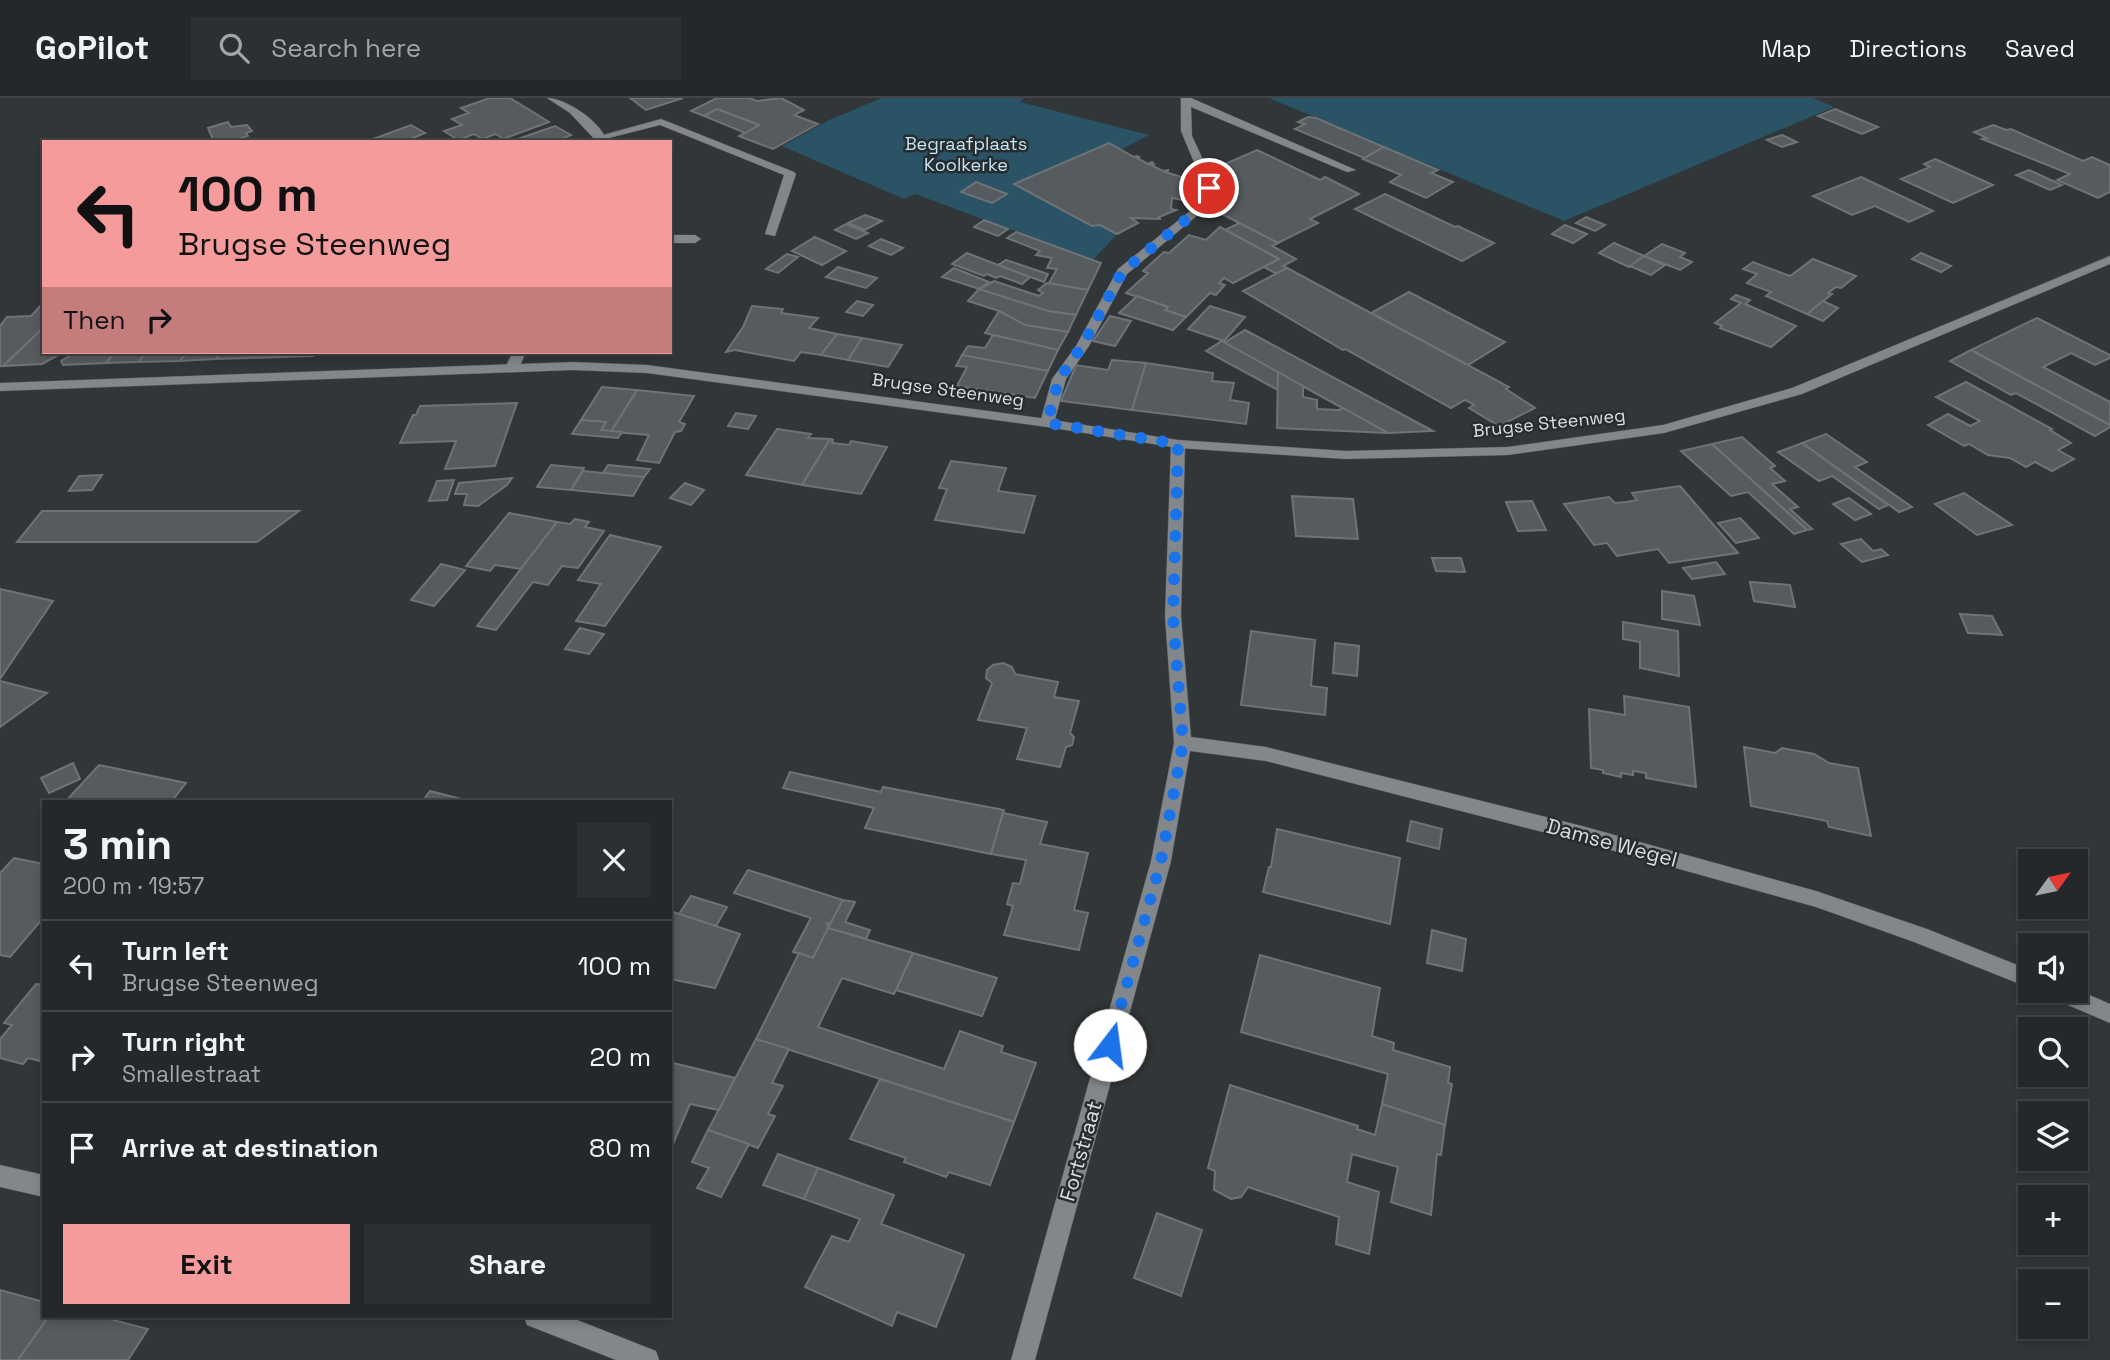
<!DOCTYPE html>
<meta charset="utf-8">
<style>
body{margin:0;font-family:"Space Grotesk",sans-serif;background:#2d3032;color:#f1f3f6;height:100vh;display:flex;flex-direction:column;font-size:26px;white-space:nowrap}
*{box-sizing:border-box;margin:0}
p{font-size:23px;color:#a3a6a8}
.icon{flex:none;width:38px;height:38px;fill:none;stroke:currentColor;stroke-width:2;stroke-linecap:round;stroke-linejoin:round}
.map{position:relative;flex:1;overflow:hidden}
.side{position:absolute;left:42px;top:702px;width:630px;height:518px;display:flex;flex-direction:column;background:#25282a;border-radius:0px;box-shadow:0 4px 10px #0003,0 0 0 2px #424447}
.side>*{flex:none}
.guide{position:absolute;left:42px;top:42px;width:630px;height:214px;border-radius:0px;box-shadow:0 4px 10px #0003,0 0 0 2px #424447;background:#f59b9b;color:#111;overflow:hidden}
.needle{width:46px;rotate:57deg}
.buttons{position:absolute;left:2018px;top:751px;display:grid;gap:14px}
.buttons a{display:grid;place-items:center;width:70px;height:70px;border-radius:0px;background:#25282a;box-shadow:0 4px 10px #0003,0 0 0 2px #424447;font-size:35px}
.pin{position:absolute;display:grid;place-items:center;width:60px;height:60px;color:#fff;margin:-30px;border:4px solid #fff;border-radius:50%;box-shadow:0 2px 7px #0007}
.me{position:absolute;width:77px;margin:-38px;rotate:15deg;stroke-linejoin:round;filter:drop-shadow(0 0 5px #0008)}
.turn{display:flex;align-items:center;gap:24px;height:147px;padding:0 21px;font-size:32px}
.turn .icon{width:91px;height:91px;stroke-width:2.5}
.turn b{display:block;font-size:49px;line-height:60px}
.then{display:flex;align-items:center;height:66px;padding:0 21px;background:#0003;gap:14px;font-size:26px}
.round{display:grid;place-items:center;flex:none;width:74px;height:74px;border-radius:0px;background:#2d3032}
.overview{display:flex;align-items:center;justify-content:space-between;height:119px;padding:0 21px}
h1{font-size:42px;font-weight:800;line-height:52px}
.action{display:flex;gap:14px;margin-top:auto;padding:14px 21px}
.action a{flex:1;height:80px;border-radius:0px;background:#f59b9b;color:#111;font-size:28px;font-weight:800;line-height:80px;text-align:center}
.action a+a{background:#2d3032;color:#f1f3f6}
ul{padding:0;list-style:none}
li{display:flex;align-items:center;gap:21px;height:91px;padding:0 21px;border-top:2px solid #424447}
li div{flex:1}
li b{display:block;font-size:26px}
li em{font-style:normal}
header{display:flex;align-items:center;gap:42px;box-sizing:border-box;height:98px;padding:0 35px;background:#25282a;border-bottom:2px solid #424447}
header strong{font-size:33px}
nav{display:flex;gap:38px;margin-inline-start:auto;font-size:24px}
.search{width:490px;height:63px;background:#2d3032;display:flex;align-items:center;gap:18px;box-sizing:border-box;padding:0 24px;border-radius:0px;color:#a3a6a8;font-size:26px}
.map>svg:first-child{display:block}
</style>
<header>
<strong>GoPilot</strong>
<div class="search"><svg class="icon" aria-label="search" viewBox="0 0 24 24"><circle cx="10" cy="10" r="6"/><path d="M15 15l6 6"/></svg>Search here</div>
<nav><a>Map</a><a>Directions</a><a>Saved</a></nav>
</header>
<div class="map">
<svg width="2110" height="1262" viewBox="0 0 2110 1262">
<rect width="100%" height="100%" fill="#313638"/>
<g fill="#2b5366">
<polygon points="882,0 1024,0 1020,4 1149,37 1120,52 1109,45 1015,86 1092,128 1100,127 1117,136 1093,162 915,96 904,101 782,48 829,22"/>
<polygon points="1269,0 1813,0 1834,9 1564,123"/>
</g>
<g fill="#555b5e" stroke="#6d7376" stroke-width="2">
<polygon points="490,0 510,0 549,24 503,41 496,36 482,41 474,36 458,42 444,33 462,27 452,21 469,15 461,10"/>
<polygon points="630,0 683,0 646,12"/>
<polygon points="717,0 749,0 757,3 781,0 804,12 794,17 818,26 773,51 739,38 759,27 717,11 704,18 691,13"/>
<polygon points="717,11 759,27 745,35 704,18"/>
<polygon points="1835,11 1878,29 1862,36 1818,18"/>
<polygon points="1308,19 1316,20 1384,49 1364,60 1295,31 1305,26 1298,24"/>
<polygon points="228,24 231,29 247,27 252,33 246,35 248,38 226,44 214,44 208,30"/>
<polygon points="411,27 425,35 403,44 365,44"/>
<polygon points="1993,27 2006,32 2011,31 2083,63 2092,59 2110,67 2110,94 2098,100 2057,82 2070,76 1982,41 1987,40 1974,34"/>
<polygon points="555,28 571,37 554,44 509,44"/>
<polygon points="1782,37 1797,44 1782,49 1767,42"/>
<polygon points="1109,45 1134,59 1137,58 1139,59 1137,60 1148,66 1152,64 1154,66 1151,67 1163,73 1169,72 1165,74 1185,80 1182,82 1184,84 1202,92 1182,102 1172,100 1171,111 1176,112 1159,119 1160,121 1131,120 1138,125 1117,136 1100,127 1092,128 1014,86"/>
<polygon points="1384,49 1438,72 1431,75 1453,84 1426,100 1390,84 1401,77 1363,61"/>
<polygon points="1257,52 1320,82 1325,79 1359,96 1310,121 1318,125 1278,145 1218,114 1228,97 1225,79 1233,75 1220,68"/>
<polygon points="1935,61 1993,87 1953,105 1901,81 1930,69 1924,66"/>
<polygon points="2029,72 2062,87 2050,92 2016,77"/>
<polygon points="1861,79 1933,113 1909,124 1875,108 1852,117 1813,98"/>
<polygon points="976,84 1007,96 992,105 961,94"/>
<polygon points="1385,96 1455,129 1458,128 1494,145 1462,163 1355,111"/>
<polygon points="865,117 882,123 865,132 848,125"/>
<polygon points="1586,119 1605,127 1595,133 1576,125"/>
<polygon points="984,122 1008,131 998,138 974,129"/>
<polygon points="1239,125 1278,145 1272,148 1296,161 1283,168 1287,170 1277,176 1264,169 1279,161 1225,132"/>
<polygon points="846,126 868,135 856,141 835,132"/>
<polygon points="1565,127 1587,136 1573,145 1552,136"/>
<polygon points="1220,129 1279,161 1233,185 1224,180 1219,185 1225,187 1216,197 1210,195 1186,219 1165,212 1168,209 1126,195 1148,175 1143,173 1164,154 1169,155 1189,137 1206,142"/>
<polygon points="1016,134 1101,165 1088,192 1049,185 1057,171 1047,170 1052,160 1036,157 1040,153 1007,140"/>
<polygon points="815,139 846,153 822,167 792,153"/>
<polygon points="881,141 903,150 891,157 869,148"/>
<polygon points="1614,145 1644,158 1629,169 1599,155"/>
<polygon points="1662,146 1685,155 1680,159 1692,164 1680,172 1644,158"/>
<polygon points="967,155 998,167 1030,179 1022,186 1000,178 996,180 987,176 984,178 952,166"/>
<polygon points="1921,155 1951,168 1941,174 1912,161"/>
<polygon points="787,156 798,159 778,175 766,171"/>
<polygon points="1644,158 1665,167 1651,177 1630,168"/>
<polygon points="1813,161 1856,178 1841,190 1836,189 1828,195 1832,196 1807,216 1766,198 1771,194 1747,185 1757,176 1743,171 1753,164 1790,178"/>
<polygon points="1006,162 1048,176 1044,184 998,167"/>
<polygon points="838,169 877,180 866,190 826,179"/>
<polygon points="954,170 989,184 979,191 942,179"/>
<polygon points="1287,170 1509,289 1506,291 1535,310 1499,328 1469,310 1474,307 1465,302 1451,310 1345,251 1343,252 1243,193"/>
<polygon points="994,183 1039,198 1043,195 1038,192 1047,185 1088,192 1076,217 1048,213 979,191"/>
<polygon points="979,191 1048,213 1076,217 1068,234 1025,227 999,213 968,203"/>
<polygon points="1409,194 1505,244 1468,267 1371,215"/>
<polygon points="1736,197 1750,202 1745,206 1796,228 1771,249 1720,230 1722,228 1715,225 1741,205 1731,201"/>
<polygon points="1137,198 1168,209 1165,212 1186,219 1173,232 1119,215"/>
<polygon points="857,203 873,207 863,218 846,214"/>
<polygon points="1823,203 1838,210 1823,223 1807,216"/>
<polygon points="44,204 44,229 3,268 0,268 0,228 7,219 31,218"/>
<polygon points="752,208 783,211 781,215 818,220 809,230 837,236 821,257 801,254 794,263 735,252 726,254 743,229"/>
<polygon points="1210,208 1245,219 1224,243 1188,231"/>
<polygon points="999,213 1025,227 1068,234 1058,252 985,235"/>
<polygon points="1110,218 1131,223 1115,248 1093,243"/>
<polygon points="2037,220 2110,257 2110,260 2095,267 2071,255 2043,269 2110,304 2110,327 1971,252"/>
<polygon points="42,231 44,254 64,254 42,266 3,268"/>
<polygon points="1245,232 1433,333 1388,335 1224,245"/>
<polygon points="837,236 862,240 848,262 821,257"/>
<polygon points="993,237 1058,252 1048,273 962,257 968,248 985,250"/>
<polygon points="862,240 902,247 888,269 848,262"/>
<polygon points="1222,243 1278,274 1278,292 1206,253"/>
<polygon points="1971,252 2110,327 2110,329 2095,338 2016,295 2011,297 1950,263"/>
<polygon points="76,254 115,254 106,265 63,267 61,263"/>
<polygon points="115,254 145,254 139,264 106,265"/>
<polygon points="145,254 187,254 180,263 139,264"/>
<polygon points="187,254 221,254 216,261 180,263"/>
<polygon points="221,254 254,254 250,260 216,261"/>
<polygon points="254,254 285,254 282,259 250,260"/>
<polygon points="285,254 315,254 313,258 282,259"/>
<polygon points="962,257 1048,273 1035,300 957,288 967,269 956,268"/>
<polygon points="1112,262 1146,265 1132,312 1061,303 1076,267 1108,272"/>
<polygon points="1146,265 1213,275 1212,283 1234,285 1230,302 1249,305 1246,326 1132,312"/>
<polygon points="1278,274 1303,288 1303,299 1317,302 1317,311 1339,312 1343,310 1388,335 1277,330"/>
<polygon points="1966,284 2052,331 2050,332 2071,345 2058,352 2074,361 2052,373 2035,364 2026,369 2010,360 1988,357 1969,346 1964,348 1928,327 1948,316 1970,328 1980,323 1936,299"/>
<polygon points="602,289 637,292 611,334 601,332 606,324 581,322"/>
<polygon points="637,292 694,298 679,324 685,326 681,333 675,334 659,365 637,362 649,337 611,334"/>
<polygon points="517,305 495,368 445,371 456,343 400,345 413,317 416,317 420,308"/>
<polygon points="736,315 756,318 748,331 728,328"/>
<polygon points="581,322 606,324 601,332 622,334 618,340 572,336"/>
<polygon points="777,331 811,336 808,340 830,341 802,387 746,377"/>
<polygon points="1826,336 1867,364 1855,369 1912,409 1899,414 1802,345"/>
<polygon points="1742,339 1775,368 1770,370 1785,383 1772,386 1798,409 1790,411 1812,431 1807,432 1712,346"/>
<polygon points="830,341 833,342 832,345 849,347 851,343 887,349 861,396 802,387"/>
<polygon points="1802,345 1888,407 1879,411 1832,378 1819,383 1778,354"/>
<polygon points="1712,346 1807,432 1794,436 1748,394 1731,398 1681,353"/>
<polygon points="951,363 1006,370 998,393 1035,398 1024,435 935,422 947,391 939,390"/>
<polygon points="551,367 584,370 571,392 537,389"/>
<polygon points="608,367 650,371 644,379 603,375"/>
<polygon points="583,373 603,375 644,379 633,398 571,392"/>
<polygon points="102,377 92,392 69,393 79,378"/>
<polygon points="512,380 507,387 478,408 464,407 467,396 455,396 459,385"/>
<polygon points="454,382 447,402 429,403 437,383"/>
<polygon points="685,385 704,392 691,407 670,400"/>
<polygon points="1680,388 1738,455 1669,465 1658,451 1617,458 1607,445 1594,447 1564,406 1609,399 1615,405 1626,404 1637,402 1632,395"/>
<polygon points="1964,395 2012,427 1977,437 1935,406"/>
<polygon points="1292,398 1353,401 1358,441 1296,438"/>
<polygon points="1849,400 1871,416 1855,422 1833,406"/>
<polygon points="1532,403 1546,432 1518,433 1506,404"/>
<polygon points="42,413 299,413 257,444 17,444"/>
<polygon points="509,415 557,424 521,471 495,467 490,473 466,468"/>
<polygon points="1740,420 1759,440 1736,445 1718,425"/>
<polygon points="575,421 589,424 585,429 604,433 578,470 562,468 548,487 533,484 496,532 477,528 557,424 570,426"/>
<polygon points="610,437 661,449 605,528 576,523 601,486 578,482"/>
<polygon points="1861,441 1873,453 1881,451 1888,457 1862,464 1841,446"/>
<polygon points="1432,460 1461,460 1465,474 1436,473"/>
<polygon points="1716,464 1725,476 1692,481 1683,470"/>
<polygon points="441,466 465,472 434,508 411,502"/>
<polygon points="1750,484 1790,487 1795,509 1754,503"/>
<polygon points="0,491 53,503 0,581"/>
<polygon points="1662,493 1694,498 1700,527 1662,521"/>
<polygon points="1960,516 1992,518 2002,537 1968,535"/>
<polygon points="1623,524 1678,533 1679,578 1640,570 1640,544 1623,541"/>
<polygon points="580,530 604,536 589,556 565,551"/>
<polygon points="1251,533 1315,542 1311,588 1327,590 1325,617 1241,607"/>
<polygon points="1335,545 1359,548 1357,578 1333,575"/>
<polygon points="1003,565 1012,569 1015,576 1058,584 1054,599 1079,603 1070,635 1074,639 1072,647 1066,649 1060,669 1017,661 1027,630 978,622 992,585 986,580 987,572 993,567"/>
<polygon points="0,583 47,595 0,629"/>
<polygon points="1624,598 1689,609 1696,689 1646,680 1646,675 1633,673 1633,677 1621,675 1621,679 1603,675 1603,672 1591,670 1589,611 1625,617"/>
<polygon points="1744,649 1775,655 1782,650 1814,656 1829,665 1858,670 1871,738 1829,729 1827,723 1751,708"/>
<polygon points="73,665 80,681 49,695 41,680"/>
<polygon points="99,667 186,685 171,704 65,704"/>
<polygon points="790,674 881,694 883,689 1004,712 991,756 865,730 874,710 783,690"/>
<polygon points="430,693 473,704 422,704"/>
<polygon points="1003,715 1047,724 1040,746 1088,755 1074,812 1088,815 1079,852 1004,837 1013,808 1007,806 1013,785 1020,786 1026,762 991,756"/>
<polygon points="1411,723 1442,731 1439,751 1407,743"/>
<polygon points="1277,731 1400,760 1390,826 1263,794 1269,769 1271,769"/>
<polygon points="14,760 44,766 44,819 10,859 0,857 0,775"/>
<polygon points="748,772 843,802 830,826 827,825 828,830 813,860 793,854 811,820 734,795"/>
<polygon points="691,798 727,809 716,828 679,816"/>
<polygon points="843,802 855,804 845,824 870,832 866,841 828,830"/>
<polygon points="670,813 740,836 715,890 670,881"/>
<polygon points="828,830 913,855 894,896 842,880 818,929 944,971 960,933 1003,948 1001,954 1036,965 1014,1024 756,941 799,855 813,860"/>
<polygon points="1432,832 1466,841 1462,873 1427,865"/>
<polygon points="913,855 997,880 982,918 896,892"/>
<polygon points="1260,857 1380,890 1372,938 1394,945 1393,952 1450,969 1448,985 1452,986 1445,1027 1382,1006 1388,976 1241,934"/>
<polygon points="36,886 44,887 44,964 28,960 23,966 0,960 0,941 12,927 4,925"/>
<polygon points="756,941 789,951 772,985 783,988 768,1016 775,1018 758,1050 708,1032"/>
<polygon points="673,965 735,980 719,1012 690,1006 670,1053 670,971"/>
<polygon points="880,981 1014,1024 990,1087 949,1074 946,1079 904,1064 906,1060 850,1041"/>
<polygon points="1230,987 1358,1028 1357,1031 1375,1037 1382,1006 1445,1027 1441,1057 1437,1056 1431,1117 1391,1104 1398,1069 1352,1056 1347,1084 1379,1094 1369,1156 1336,1146 1339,1119 1248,1089 1241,1099 1231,1101 1214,1092 1215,1073 1208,1070"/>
<polygon points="708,1032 749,1046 721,1099 697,1090 709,1070 692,1064"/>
<polygon points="778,1056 818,1070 804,1101 763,1087"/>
<polygon points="818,1070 894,1097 881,1126 964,1157 936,1229 897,1214 892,1228 805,1189 832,1138 849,1144 860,1121 804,1101"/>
<polygon points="1157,1115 1202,1132 1181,1198 1134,1180"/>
<polygon points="0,1192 44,1204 44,1218 49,1218 18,1262 0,1262"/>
<polygon points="49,1218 98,1218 148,1231 128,1262 18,1262"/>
</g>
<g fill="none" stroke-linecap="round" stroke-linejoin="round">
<g stroke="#505356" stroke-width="1">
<g id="service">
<polygon points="661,21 794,74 796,76 775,138 765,136 784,77 660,27 601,42 596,39"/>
<polygon points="670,137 695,137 701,141 695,145 670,145"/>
</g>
</g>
<g stroke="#505356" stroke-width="1">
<g id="minor">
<path d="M547 0C566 0 602 24 607 44H597L570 15Z"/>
<polygon points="1181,0 1191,0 1356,72 1347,74 1191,9 1192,38 1212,81 1211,106 1127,176 1089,248 1066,281 1054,325 1052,328 1042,328 1040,325 1052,281 1076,248 1118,171 1200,105 1201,81 1181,33"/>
<polygon points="513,254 526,254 519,270 512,274 505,270"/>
<polygon points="1178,342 1185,346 1181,518 1191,639 1266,649 1582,728 1816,793 1927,831 2030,872 2030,890 1914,844 1816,809 1582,744 1266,663 1190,653 1171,763 1035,1262 1011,1262 1151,763 1174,645 1165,518 1171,346"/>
<polygon points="2076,891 2110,906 2110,925 2049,899 2046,892"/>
<polygon points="0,1067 44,1077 44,1099 0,1089"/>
<polygon points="524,1218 567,1218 656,1253 659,1262 616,1262 527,1227"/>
</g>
</g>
<g stroke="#505356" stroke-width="1">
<polygon id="secondary" points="2110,158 2110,166 1802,296 1664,335 1508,357 1346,361 1178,350 1047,329 647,275 573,272 0,293 0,285 573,264 647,267 1047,321 1178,342 1346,353 1508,349 1663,327 1792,290"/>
</g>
<use href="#service" fill="#81878a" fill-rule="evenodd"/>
<use href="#minor" fill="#81878a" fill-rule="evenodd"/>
<use href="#secondary" fill="#81878a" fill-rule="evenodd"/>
</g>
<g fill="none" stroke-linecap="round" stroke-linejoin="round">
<polyline stroke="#1a73e8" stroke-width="12" stroke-dasharray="0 21.6" points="1110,947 1161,763 1183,645 1173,519 1178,346 1047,325 1059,281 1082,248 1122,174 1205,106 1209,90"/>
</g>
<g text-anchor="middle" stroke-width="5" stroke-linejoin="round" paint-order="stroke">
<g font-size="18" fill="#c3e5f8" stroke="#272c2e">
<text x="966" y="52">Begraafplaats<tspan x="966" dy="21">Koolkerke</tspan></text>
</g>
<g font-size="18" fill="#dcdfe1" stroke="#272c2e">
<text transform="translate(948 292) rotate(8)" y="6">Brugse Steenweg</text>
<text transform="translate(1549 325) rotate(-6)" y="6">Brugse Steenweg</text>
</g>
<g font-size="21" fill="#dcdfe1" stroke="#272c2e">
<text transform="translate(1612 745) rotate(15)" y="7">Damse Wegel</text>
<text transform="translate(1081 1053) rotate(-74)" y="7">Fortstraat</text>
</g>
</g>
</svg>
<div class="buttons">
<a><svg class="needle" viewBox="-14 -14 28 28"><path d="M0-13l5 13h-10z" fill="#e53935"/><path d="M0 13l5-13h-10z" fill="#a3a6a8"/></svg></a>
<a><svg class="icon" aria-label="sound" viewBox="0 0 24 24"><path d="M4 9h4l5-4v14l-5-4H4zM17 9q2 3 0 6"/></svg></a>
<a><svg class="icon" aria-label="search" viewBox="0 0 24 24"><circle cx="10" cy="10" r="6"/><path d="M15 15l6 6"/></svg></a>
<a><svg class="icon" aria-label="layers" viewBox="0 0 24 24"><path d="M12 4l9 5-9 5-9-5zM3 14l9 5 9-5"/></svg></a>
<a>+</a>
<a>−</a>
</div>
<div class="pin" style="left:1209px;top:90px;background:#d93025"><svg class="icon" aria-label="arrive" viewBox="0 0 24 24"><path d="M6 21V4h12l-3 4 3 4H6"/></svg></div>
<svg class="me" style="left:1110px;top:947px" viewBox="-20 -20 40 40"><circle r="19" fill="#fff"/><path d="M0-13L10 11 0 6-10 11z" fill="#1a73e8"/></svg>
<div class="guide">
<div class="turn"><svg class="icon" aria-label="left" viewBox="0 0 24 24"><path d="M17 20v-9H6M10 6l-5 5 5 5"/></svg><div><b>100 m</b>Brugse Steenweg</div></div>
<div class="then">Then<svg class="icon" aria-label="right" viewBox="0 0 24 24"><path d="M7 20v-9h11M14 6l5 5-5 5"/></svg></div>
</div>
<section class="side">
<div class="overview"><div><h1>3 min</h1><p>200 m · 19:57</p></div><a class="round"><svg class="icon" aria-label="close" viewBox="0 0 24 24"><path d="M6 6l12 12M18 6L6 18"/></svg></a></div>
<ul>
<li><svg class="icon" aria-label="left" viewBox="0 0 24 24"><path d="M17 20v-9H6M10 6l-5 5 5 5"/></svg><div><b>Turn left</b><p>Brugse Steenweg</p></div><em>100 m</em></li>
<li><svg class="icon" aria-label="right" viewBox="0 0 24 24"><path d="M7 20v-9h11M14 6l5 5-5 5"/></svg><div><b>Turn right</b><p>Smallestraat</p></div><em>20 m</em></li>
<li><svg class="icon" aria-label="arrive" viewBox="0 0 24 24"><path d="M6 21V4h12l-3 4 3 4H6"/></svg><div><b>Arrive at destination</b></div><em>80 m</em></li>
</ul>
<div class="action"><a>Exit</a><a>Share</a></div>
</section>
</div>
